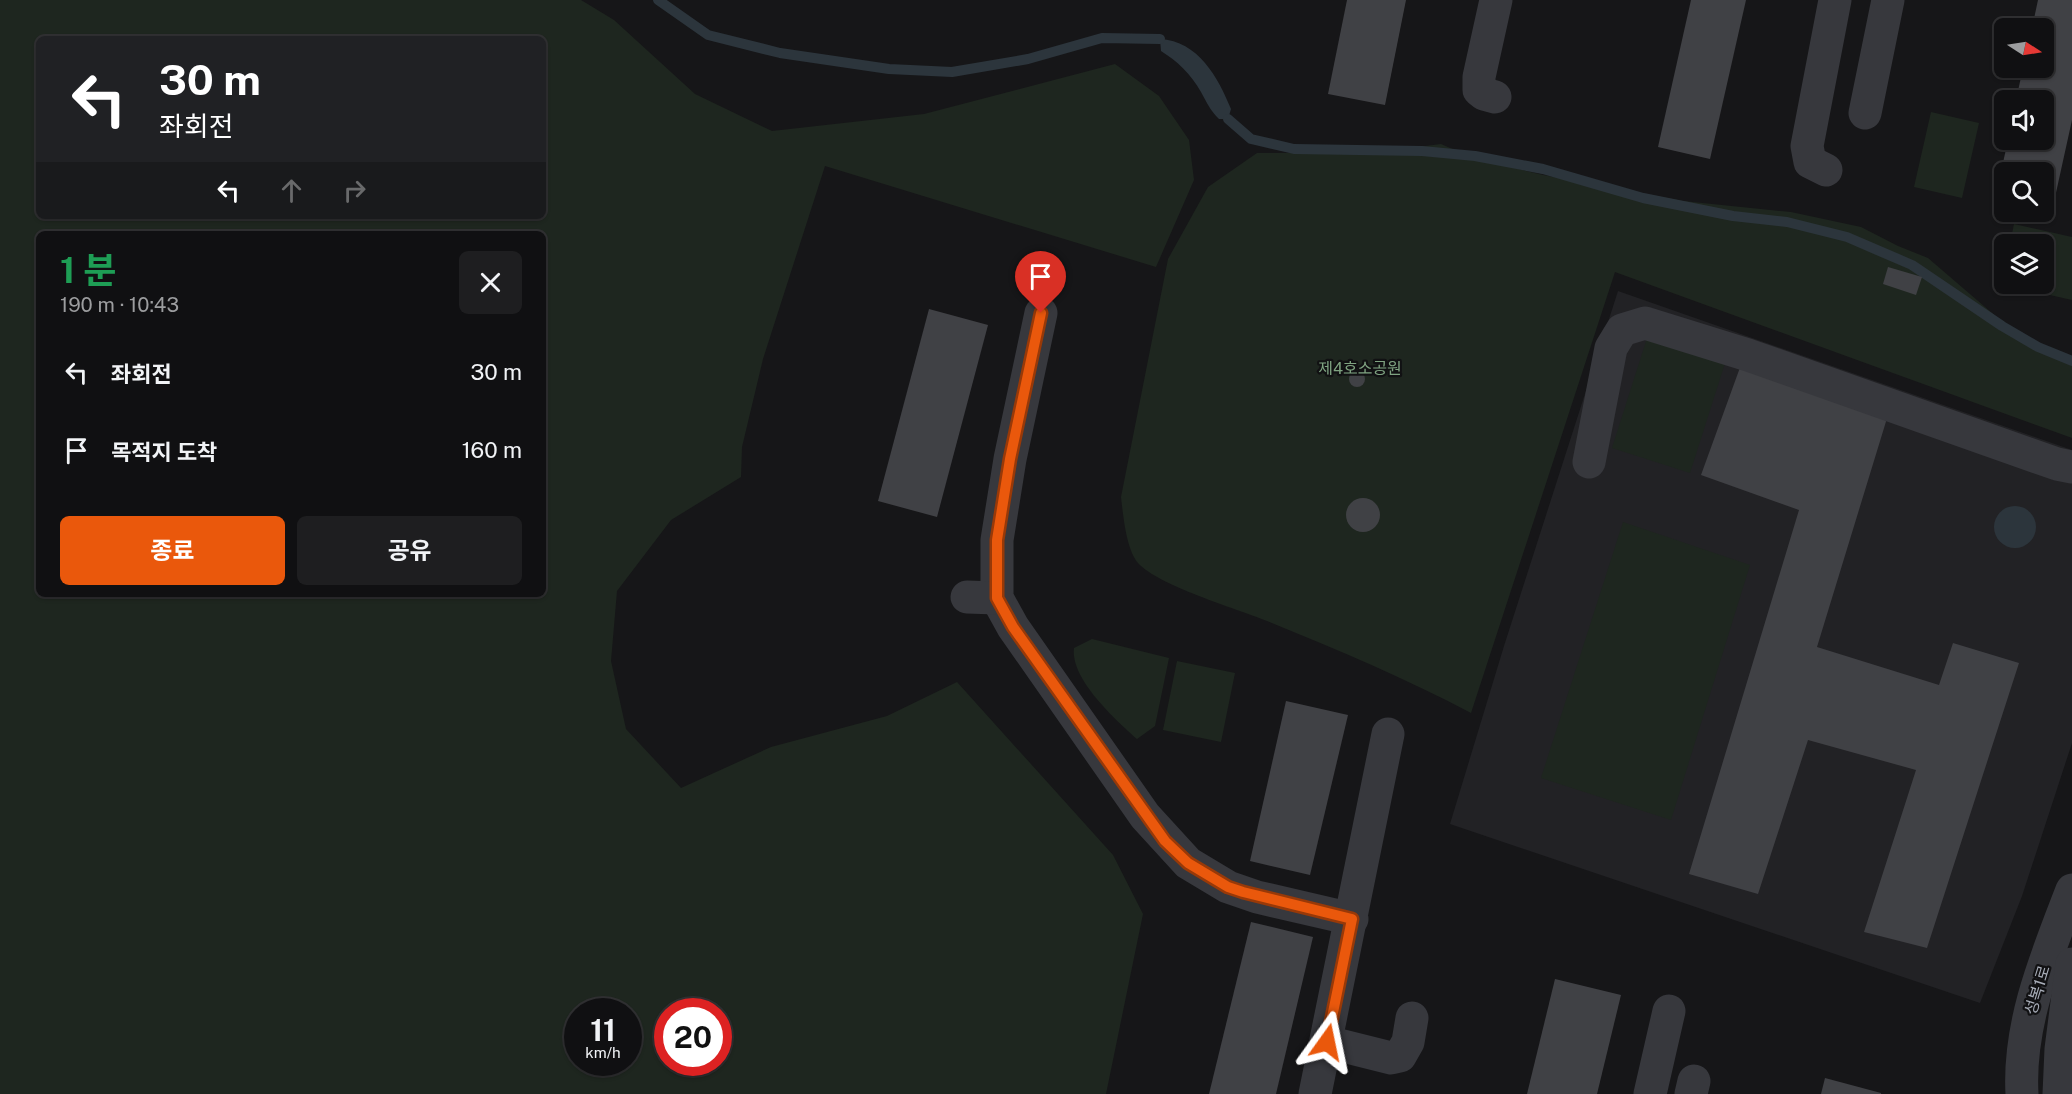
<!DOCTYPE html>
<html lang="ko">
<meta charset="utf-8">
<style>
body{margin:0;font-family:"Public Sans","Noto Sans KR",sans-serif;background:#1e1e20;color:#f1f3f6;height:100vh;display:flex;flex-direction:column;font-size:22px;white-space:nowrap}
*{box-sizing:border-box;margin:0}
p{font-size:20px;color:#9c9d9f}
.icon{flex:none;width:33px;height:33px;fill:none;stroke:currentColor;stroke-width:2;stroke-linecap:round;stroke-linejoin:round}
.map{position:relative;flex:1;overflow:hidden}
.details{position:absolute;left:36px;top:231px;width:510px;height:366px;display:flex;flex-direction:column;background:#101012;border-radius:9px;box-shadow:0 2px 4px #0004,0 0 0 2px #303032}
.details>*{flex:none}
.hud{position:absolute;left:36px;top:36px;width:510px;height:183px;border-radius:9px;box-shadow:0 2px 4px #0004,0 0 0 2px #303032;background:#202124;color:#fff;overflow:hidden}
.needle{width:39px;rotate:102deg}
.fabs{position:absolute;left:1994px;top:18px;display:grid;gap:12px}
.fabs a{display:grid;place-items:center;width:60px;height:60px;border-radius:9px;background:#101012;box-shadow:0 2px 4px #0004,0 0 0 2px #303032;font-size:30px}
.speed{position:absolute;left:564px;top:998px;display:flex;gap:12px;font-size:30px;font-weight:700;text-align:center}
.speed>*{display:grid;place-content:center;width:78px;height:78px;border-radius:50%;background:#101012;box-shadow:0 2px 4px #0004,0 0 0 2px #303032;line-height:1}
.speed small{font-size:15px;font-weight:400}
.speed .limit{border:9px solid #d22;background:#fff;color:#111}
.pin{position:absolute;display:grid;place-items:center;width:51px;height:51px;color:#fff;margin:-62px -26px;border-radius:50% 50% 50% 0;rotate:-45deg;box-shadow:0 0 6px #0007}
.pin .icon{rotate:45deg}
.me{position:absolute;width:66px;margin:-33px;rotate:12deg;stroke-linejoin:round;filter:drop-shadow(0 0 4px #0008)}
.turn{display:flex;align-items:center;gap:21px;height:126px;padding:0 24px;font-size:27px}
.turn .icon{width:78px;height:78px;stroke-width:2.5}
.turn b{display:block;font-size:42px;line-height:51px}
.lanes{display:flex;align-items:center;height:57px;padding:0 24px;background:#0003;justify-content:center;gap:30px;direction:ltr}
.lanes .off{opacity:.35}
.round{display:grid;place-items:center;flex:none;width:63px;height:63px;border-radius:9px;background:#1e1e20}
.head{display:flex;align-items:center;justify-content:space-between;height:102px;padding:0 24px}
h1{font-size:36px;font-weight:700;line-height:45px;color:#1e9e55}
.button{display:flex;gap:12px;margin-top:auto;padding:12px 24px}
.button a{flex:1;height:69px;border-radius:9px;background:#ea580c;color:#fff;font-size:24px;font-weight:700;line-height:69px;text-align:center}
.button a+a{background:#1e1e20;color:#f1f3f6}
ul{padding:0;list-style:none}
li{display:flex;align-items:center;gap:18px;height:78px;padding:0 24px}
li div{flex:1}
li b{display:block;font-size:22px}
li em{font-style:normal}
.map>svg:first-child{display:block}
</style>
<div class="map">
<svg width="2072" height="1094" viewBox="0 0 2072 1094">
<rect width="100%" height="100%" fill="#161618"/>
<polygon fill="#222225" points="1618,291 2072,450 2072,743 2022,896 1980,1003 1450,824 1504,646"/>
<g fill="#1e261f" fill-rule="evenodd">
<path d="M0 0H581L614 20 695 94 772 131 924 114 1115 64 1159 96 1189 140 1194 180 1156 267 825 166 763 359 742 447 741 477 671 520 617 591 611 661 626 729 681 788 771 747 887 716 957 682 1113 855 1143 914 1106 1094H0ZM39 39H543V216H39ZM39 234H543V594H39ZM578 1011H628V1062H578ZM668 1011H718V1062H668Z"/>
<polygon points="1931,112 1979,123 1962,198 1914,187"/>
<path d="M1441 144 1473 158 1543 175 1683 201 1791 212 1861 227 1898 246 1928 258 2006 325 2042 345 2072 357V438L1615 272 1471 713C1405 678 1336 649 1267 621 1235 608 1159 586 1138 563 1126 549 1123 514 1121 497L1168 259 1208 187 1257 153H1370Z"/>
<polygon points="2014,224 2072,237 2072,300 2001,284 2004,271 2004,284 2043,284 2043,244 2010,244"/>
<polygon points="1648,335 1726,360 1690,473 1612,448"/>
<polygon points="1623,522 1750,565 1671,820 1541,778"/>
<path d="M1092 639 1169 658 1155 726 1137 739C1116 720 1070 679 1074 648Z"/>
<polygon points="1177,661 1235,673 1221,742 1163,730"/>
</g>
<g fill="#2c353c">
<path d="M1160 39C1198 41 1218 77 1231 109L1228 119H1219C1210 110 1207 103 1201 92 1191 74 1177 61 1161 51Z"/>
<circle cx="2015" cy="527" r="21"/>
</g>
<g fill="none" stroke-linecap="round" stroke-linejoin="round">
<g stroke="#2c353c" stroke-width="10">
<polyline points="658,0 708,35 780,53 889,69 952,72 1028,59 1102,38 1160,39"/>
<polyline points="1228,119 1251,139 1294,149 1422,151 1475,156 1543,169 1643,198 1733,216 1787,222 1847,237 1912,265 2002,326 2038,347 2072,361"/>
</g>
</g>
<g fill="#404145">
<polygon points="1347,0 1406,0 1385,105 1328,94"/>
<polygon points="1691,0 1746,0 1710,159 1658,147"/>
<polygon points="2038,0 2072,0 2072,120 2050,220 2016,213 2043,212 2043,172 2004,172 2004,210 1993,208 2008,140 2043,140 2043,100 2016,100 2023,68 2043,68 2043,28 2032,28"/>
<polygon points="1888,267 1922,277 1916,295 1883,284"/>
<polygon points="929,309 988,325 937,517 878,501"/>
<polygon points="1742,362 1888,415 1817,647 1939,685 1953,643 2019,663 1927,948 1864,932 1916,770 1808,740 1758,894 1689,874 1799,510 1701,475"/>
<circle cx="1357" cy="379" r="8"/>
<circle cx="1363" cy="515" r="17"/>
<polygon points="1286,701 1348,715 1310,875 1250,861"/>
<polygon points="1251,922 1313,937 1276,1094 1209,1094"/>
<polygon points="1555,979 1621,995 1597,1094 1527,1094"/>
<polygon points="1825,1078 1881,1093 1881,1094 1821,1094"/>
</g>
<g fill="none" stroke-linecap="round" stroke-linejoin="round">
<g stroke="#37383d" stroke-width="33">
<polyline points="1495,97 1484,94 1479,90 1479,77 1496,0"/>
<polyline points="1865,113 1888,0"/>
<polyline points="1826,170 1810,162 1807,146 1835,0"/>
<polyline points="1041,313 1010,459 997,540 997,598 1013,627 1145,816 1188,863 1228,887 1257,897 1352,919"/>
<polyline points="1589,462 1611,348 1622,330 1645,323 1748,355 2057,464 2072,467"/>
<polyline points="967,597 997,598"/>
<polyline points="1327,1042 1391,1058 1400,1056 1408,1042 1412,1018"/>
<polyline points="1315,1094 1388,734"/>
<polyline points="1650,1094 1669,1011"/>
<polyline points="1691,1094 1694,1081"/>
<path d="M2022 1094C2018 1023 2047 955 2072 890"/>
<polyline points="2059,1094 2061,1049 2072,964"/>
</g>
</g>
<g fill="none" stroke-linecap="round" stroke-linejoin="round">
<g stroke="#983908" stroke-width="15">
<polyline id="route" points="1041,313 1010,459 997,540 997,598 1013,627 1165,841 1188,863 1228,887 1243,892 1352,919 1327,1042"/>
</g>
<use href="#route" stroke="#ea580c" stroke-width="10"/>
</g>
<g text-anchor="middle" stroke-width="4.5" stroke-linejoin="round" paint-order="stroke">
<g font-size="16" fill="#7fa381" stroke="#111113">
<text x="1360" y="374">제4호소공원</text>
</g>
<g font-size="16" fill="#a8adb8" stroke="#111113">
<text transform="translate(2037 990) rotate(-73)" y="6">성복1로</text>
</g>
</g>
</svg>
<div class="fabs">
<a><svg class="needle" viewBox="-14 -14 28 28"><path d="M0-13l5 13h-10z" fill="#e53935"/><path d="M0 13l5-13h-10z" fill="#9c9d9f"/></svg></a>
<a><svg class="icon" aria-label="sound" viewBox="0 0 24 24"><path d="M4 9h4l5-4v14l-5-4H4zM17 9q2 3 0 6"/></svg></a>
<a><svg class="icon" aria-label="search" viewBox="0 0 24 24"><circle cx="10" cy="10" r="6"/><path d="M15 15l6 6"/></svg></a>
<a><svg class="icon" aria-label="layers" viewBox="0 0 24 24"><path d="M12 4l9 5-9 5-9-5zM3 14l9 5 9-5"/></svg></a>
</div>
<div class="speed"><div>11<small>km/h</small></div><div class="limit">20</div></div>
<div class="pin" style="left:1041px;top:313px;background:#d93025"><svg class="icon" aria-label="arrive" viewBox="0 0 24 24"><path d="M6 21V4h12l-3 4 3 4H6"/></svg></div>
<svg class="me" style="left:1327px;top:1042px" viewBox="-20 -20 40 40"><path d="M0-17L14 15 0 8-14 15z" fill="#ea580c" stroke="#fff" stroke-width="4"/></svg>
<div class="hud">
<div class="turn"><svg class="icon" aria-label="left" viewBox="0 0 24 24"><path d="M17 20v-9H6M10 6l-5 5 5 5"/></svg><div><b>30 m</b>좌회전</div></div>
<div class="lanes"><svg class="icon" aria-label="left" viewBox="0 0 24 24"><path d="M17 20v-9H6M10 6l-5 5 5 5"/></svg><svg class="icon off" aria-label="ahead" viewBox="0 0 24 24"><path d="M12 20V5M6 11l6-6 6 6"/></svg><svg class="icon off" aria-label="right" viewBox="0 0 24 24"><path d="M7 20v-9h11M14 6l5 5-5 5"/></svg></div>
</div>
<section class="details">
<div class="head"><div><h1>1 분</h1><p>190 m · 10:43</p></div><a class="round"><svg class="icon" aria-label="close" viewBox="0 0 24 24"><path d="M6 6l12 12M18 6L6 18"/></svg></a></div>
<ul>
<li><svg class="icon" aria-label="left" viewBox="0 0 24 24"><path d="M17 20v-9H6M10 6l-5 5 5 5"/></svg><div><b>좌회전</b></div><em>30 m</em></li>
<li><svg class="icon" aria-label="arrive" viewBox="0 0 24 24"><path d="M6 21V4h12l-3 4 3 4H6"/></svg><div><b>목적지 도착</b></div><em>160 m</em></li>
</ul>
<div class="button"><a>종료</a><a>공유</a></div>
</section>
</div>
